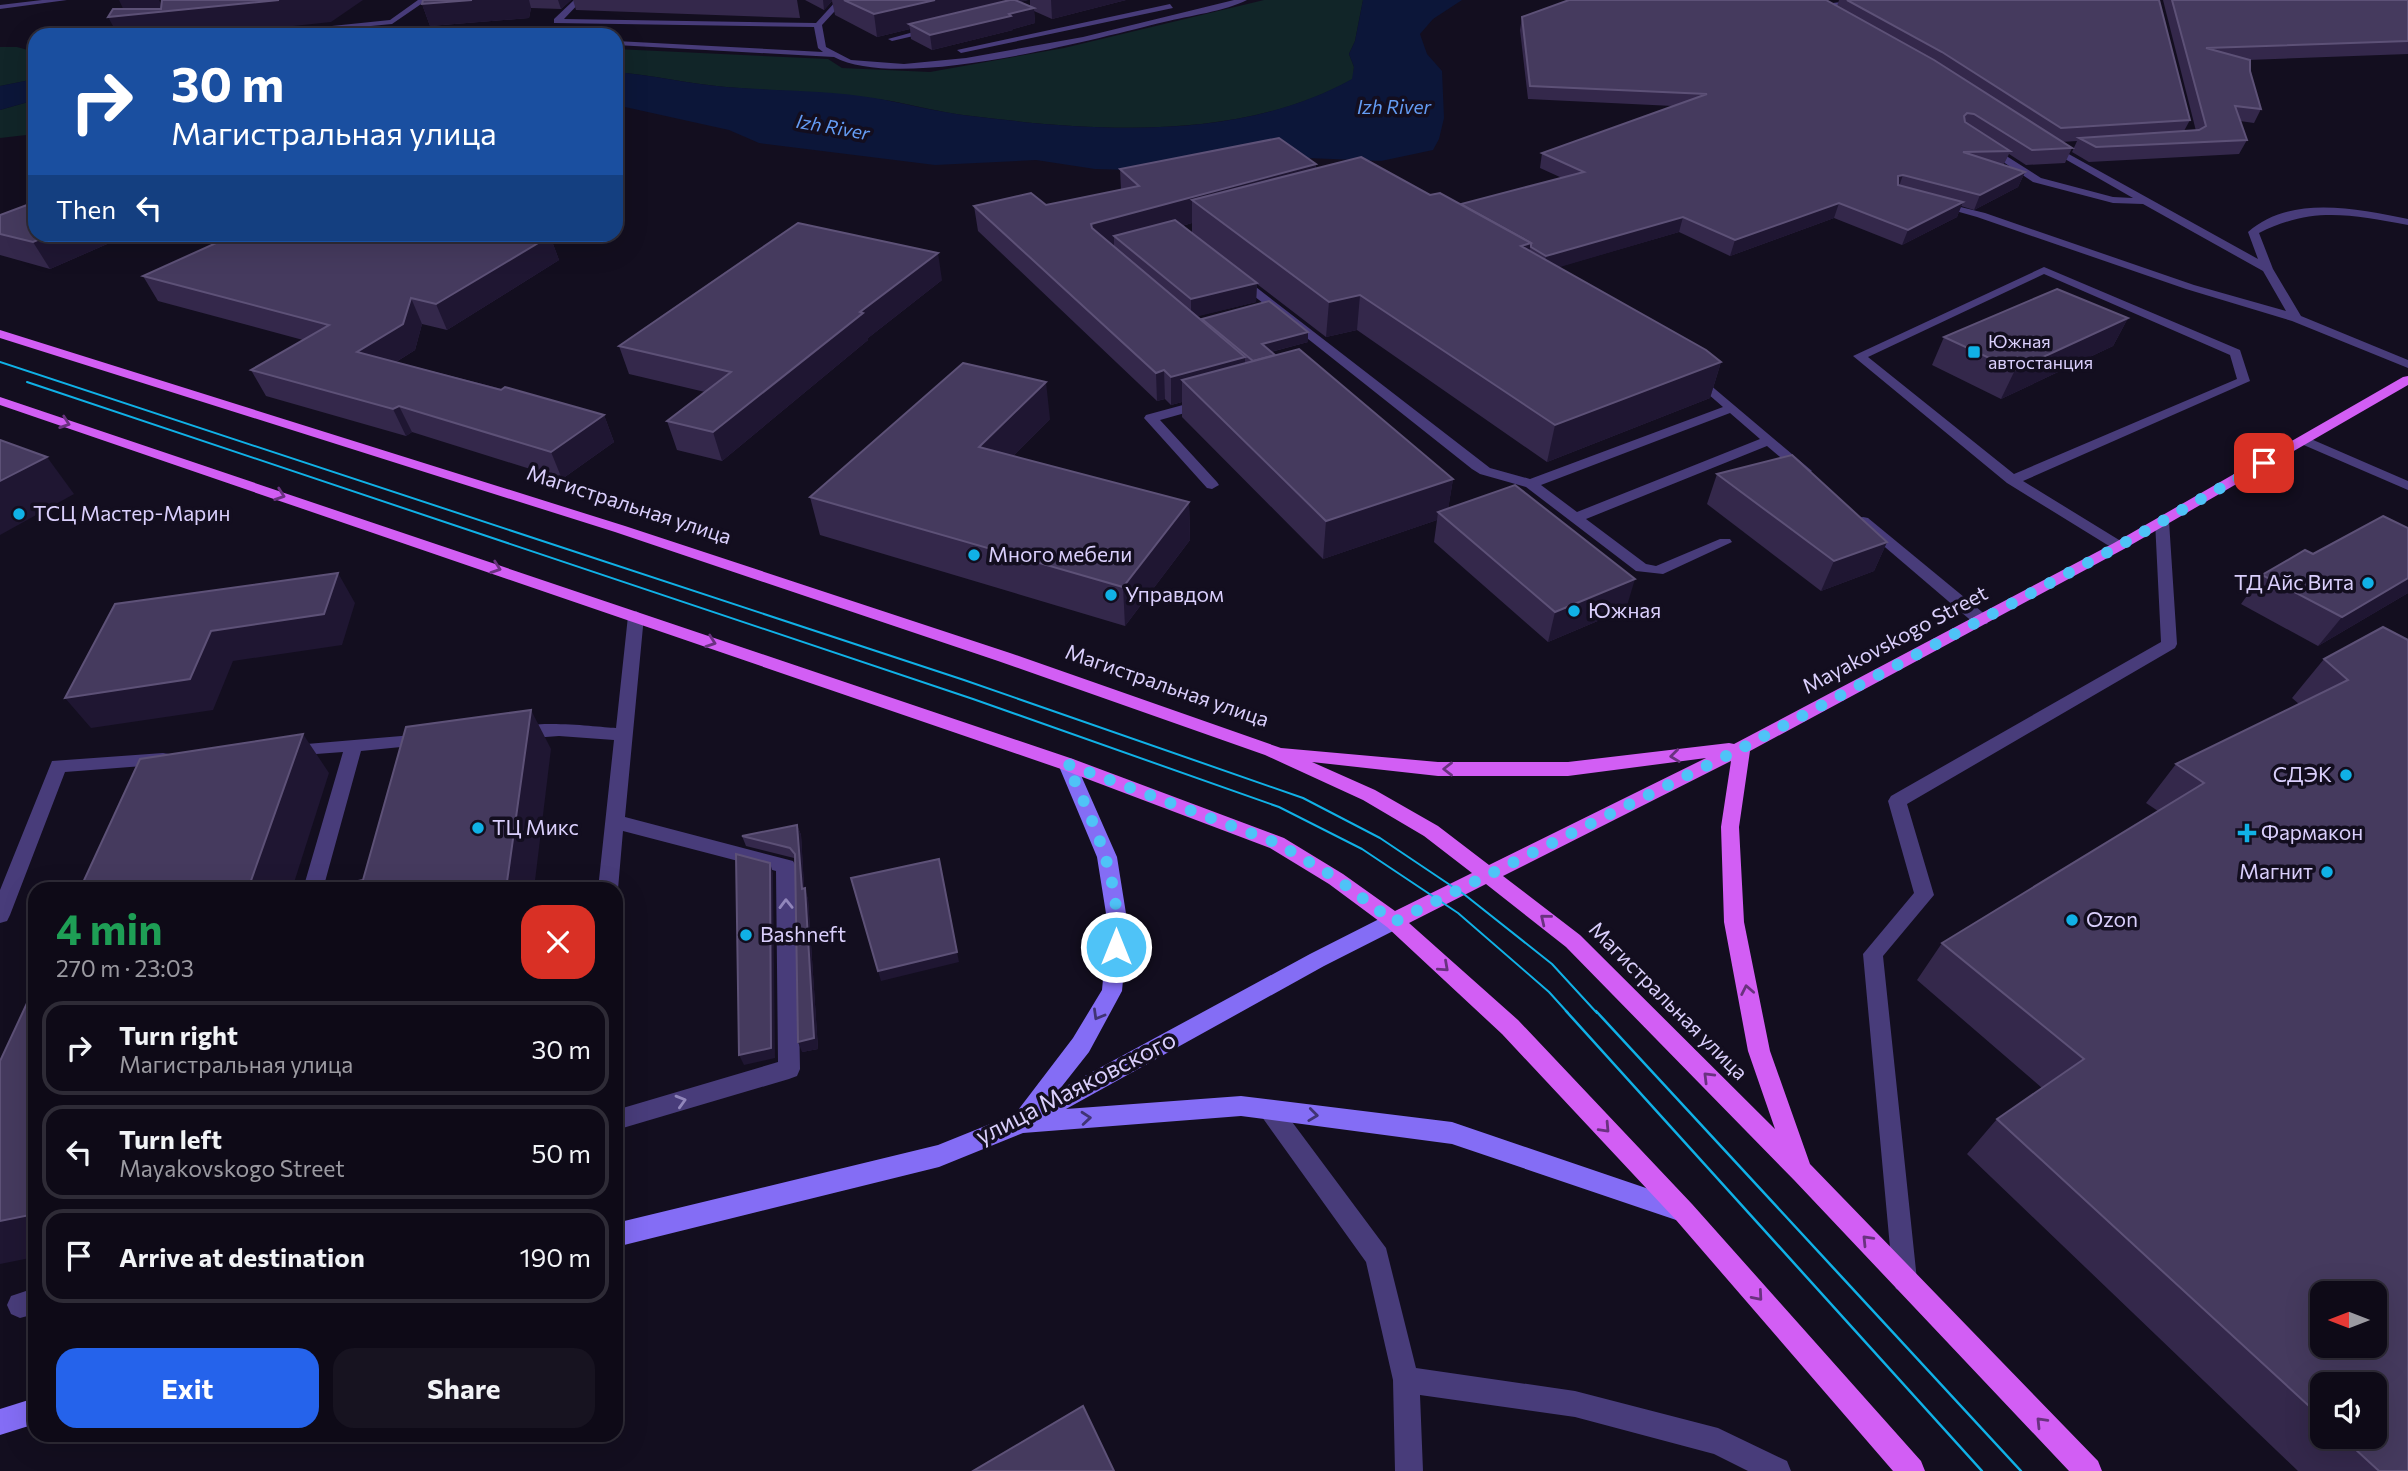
<!DOCTYPE html>
<meta charset="utf-8">
<style>
body{margin:0;font-family:Commissioner,sans-serif;background:#171320;color:#f1f3f6;height:100vh;display:flex;flex-direction:column;font-size:26px;white-space:nowrap}
*{box-sizing:border-box;margin:0}
p{font-size:23px;color:#9b9aa1}
.icon{flex:none;width:38px;height:38px;fill:none;stroke:currentColor;stroke-width:2;stroke-linecap:round;stroke-linejoin:round}
.map{position:relative;flex:1;overflow:hidden}
.details{position:absolute;left:28px;top:882px;width:595px;height:560px;display:flex;flex-direction:column;background:#0e0a17;border-radius:21px;box-shadow:0 7px 28px #0002,0 0 0 2px #2e2b36}
.details>*{flex:none}
.hud{position:absolute;left:28px;top:28px;width:595px;height:214px;border-radius:21px;box-shadow:0 7px 28px #0002,0 0 0 2px #2e2b36;background:#1a4fa0;color:#fff;overflow:hidden}
.needle{width:46px;rotate:270deg}
.buttons{position:absolute;left:2310px;top:1281px;display:grid;gap:14px}
.buttons a{display:grid;place-items:center;width:77px;height:77px;border-radius:14px;background:#0e0a17;box-shadow:0 7px 28px #0002,0 0 0 2px #2e2b36;font-size:35px}
.pin{position:absolute;display:grid;place-items:center;width:60px;height:60px;color:#fff;margin:-30px;border-radius:14px;box-shadow:0 4px 10px #0006}
.me{position:absolute;width:77px;margin:-38px;rotate:0deg;stroke-linejoin:round;filter:drop-shadow(0 0 5px #0008)}
.turn{display:flex;align-items:center;gap:24px;height:147px;padding:0 28px;font-size:32px}
.turn .icon{width:91px;height:91px;stroke-width:2.5}
.turn b{display:block;font-size:49px;line-height:60px}
.then{display:flex;align-items:center;height:66px;padding:0 28px;background:#0003;gap:14px;font-size:26px}
.round{display:grid;place-items:center;flex:none;width:74px;height:74px;border-radius:21px;background:#171320}
.summary{display:flex;align-items:center;justify-content:space-between;height:119px;padding:0 28px}
h1{font-size:42px;font-weight:700;line-height:52px;color:#1e9e55}
.action{display:flex;gap:14px;margin-top:auto;padding:14px 28px}
.action a{flex:1;height:80px;border-radius:21px;background:#2563eb;color:#fff;font-size:28px;font-weight:700;line-height:80px;text-align:center}
.action a+a{background:#171320;color:#f1f3f6}
ul{padding:0;list-style:none}
li{display:flex;align-items:center;gap:21px;height:94px;margin:0 14px 10px;padding:0 14px;border:4px solid #2e2b36;border-radius:21px}
li div{flex:1}
li b{display:block;font-size:26px}
li em{font-style:normal}
.map>svg:first-child{display:block}
</style>
<div class="map">
<svg width="2408" height="1471" viewBox="0 0 2408 1471">
<rect width="100%" height="100%" fill="#130e1f"/>
<g fill="#112528">
<path d="M1264 0H1363L1355 41 1349 54 1354 67 1353 79C1237 143 1090 131 963 115 932 111 901 101 869 98 822 92 774 91 726 87 689 84 653 75 616 72V49L828 59 842 68 930 72 1064 48Z"/>
<polygon points="0,47 17,47 35,52 35,79 0,86"/>
<polygon points="35,100 35,134 0,138 0,110"/>
</g>
<g fill="#0c1639">
<path d="M1363 0H1462L1433 19 1420 34 1427 54 1442 71 1444 118 1439 139 1433 150 1381 161 1233 155 1130 170 1095 169 1036 160 935 165 759 143 729 130 616 105V72C653 75 689 84 726 87 775 91 826 90 874 98 904 103 933 111 963 115 1090 131 1237 143 1352 79L1354 67 1349 54 1355 41Z"/>
<polygon points="35,79 35,100 0,110 0,86"/>
</g>
<g fill="none" stroke-linecap="round" stroke-linejoin="round">
<g fill="#483c7a" fill-rule="evenodd">
<polygon points="418,0 427,0 392,24 276,35 245,35 390,20"/>
<path d="M574 0H582L564 19 816 23 837 0H845L822 25 826 47 851 60 904 64 966 58 1083 37 1234 0H1247C1226 11 1188 16 1164 22 1090 40 900 92 834 57L616 45V41L823 52 818 48 814 27 554 23V19Z"/>
<polygon points="1859,0 1898,0 1828,7 1831,9 1827,11 1815,5"/>
<polygon points="1170,4 1173,8 961,53 957,50"/>
<polygon points="173,26 172,35 164,35 165,31 102,35"/>
<polygon points="932,27 935,31 892,41 888,39"/>
<path d="M2047 142 2258 259 2248 232C2291 194 2357 209 2408 219V225C2351 215 2313 206 2259 233L2273 269 2301 316 2408 360V368L2292 321 2186 289 1977 217 1931 204 1936 201 1985 213 2194 285 2286 311 2263 271 2143 204 2113 203 2033 182 1981 147 1989 145 2041 178 2113 197 2133 198 2044 147 2042 145Z"/>
<path d="M2044 267 2240 350 2250 381 2023 481 2124 543 2126 546 2124 549H2114L2007 483 1853 356ZM2044 274 2230 355 2237 379 2014 474 1868 357Z"/>
<path d="M1235 277H1243L1490 468 1530 479 1723 407 1692 380 1690 377 1696 373 1812 471 1805 475 1800 474 1767 446 1586 519 1646 564 1656 566 1720 539H1730L1732 542 1663 574 1636 571 1526 487 1480 474 1472 469 1235 281ZM1730 413 1760 439 1577 512 1541 485Z"/>
<polygon points="1205,399 1210,400 1210,406 1160,420 1217,482 1219,485 1212,489 1207,488 1144,418 1146,415"/>
<polygon points="2304,436 2408,481 2408,490 2299,443 2297,440"/>
<polygon points="1863,517 1868,518 1987,616 1989,620 1987,624 1975,624 1858,524 1856,521 1858,518"/>
<polygon points="2162,517 2169,521 2177,644 2175,648 1907,804 1934,895 1883,956 1917,1280 1914,1289 1905,1292 1896,1289 1893,1280 1863,954 1914,893 1888,801 1891,796 2161,642 2155,521"/>
<path d="M636 611 644 616 625 817 793 861 796 866 800 1069 797 1076 789 1079 616 1130V1110L778 1062 776 871 623 831 618 889 616 892V889H598L614 740 559 736 519 739 510 733C522 717 596 727 616 728L628 616Z"/>
<polygon points="425,734 431,736 434,740 431,744 361,751 323,889 303,889 343,752 289,756 283,754 280,750 283,746"/>
<polygon points="163,753 169,754 172,759 169,764 65,772 10,915 7,921 0,923 0,890 52,761"/>
<polygon points="1270,1100 1278,1103 1386,1248 1416,1368 1575,1391 1718,1428 1787,1461 1791,1471 1748,1471 1714,1454 1575,1417 1420,1395 1423,1471 1395,1471 1393,1380 1366,1262 1262,1117 1259,1110 1262,1103"/>
<polygon points="35,1288 35,1314 20,1318 11,1314 7,1305 11,1296"/>
</g>
<polygon fill="#483c7a" fill-rule="evenodd" points="42,0 67,0 0,9 0,5"/>
<g fill="#846df5" fill-rule="evenodd">
<polygon points="1067,758 1073,759 1076,764 1117,857 1128,926 1122,991 1089,1052 1059,1090 1310,954 1387,915 1394,913 1401,915 1404,921 1401,927 1324,966 1066,1109 1241,1096 1452,1122 1690,1203 1694,1211 1690,1219 1682,1222 1452,1144 1241,1116 1023,1133 939,1167 616,1247 616,1223 938,1145 1015,1114 1073,1038 1102,990 1108,926 1097,857 1058,764 1061,759"/>
<polygon points="35,1398 35,1424 0,1435 0,1409"/>
</g>
<path fill="#d25ef4" fill-rule="evenodd" d="M0 330 625 526 1010 653 1281 748 1438 762H1568L1729 743 1734 744 2114 543 2403 377 2408 376V385L2124 549 1750 751 1739 827 1744 922 1770 1051 1810 1164 2098 1461 2102 1471H2069L1794 1180 1566 947 1486 884 1409 923 1518 1020 1692 1204 1921 1461 1925 1471H1893L1676 1220 1502 1034 1387 927 1329 884 1270 848 1061 769 0 405V397L1073 759 1284 838 1343 874 1395 911 1472 873 1424 836 1363 800 1265 755 998 661 615 532 0 338ZM1706 758 1489 865 1438 826 1375 790 1312 762 1438 776H1568ZM1731 761 1721 827 1724 922 1748 1051 1775 1129 1580 935 1503 876Z"/>
<g stroke="#10b1e6" stroke-width="2">
<polyline points="0,362 964,680 1303,798 1380,838 1465,895 1552,964 1597,1013"/>
<polyline points="27,382 973,699 1279,807 1362,849 1458,913 1549,992 1568,1013"/>
</g>
<g stroke="#10b1e6" stroke-width="2.5">
<polyline points="1566,1011 1982,1471"/>
<polyline points="1596,1011 2021,1471"/>
</g>
</g>
<g fill="#34284b" fill-rule="evenodd">
<polygon points="423,0 571,0 561,9 531,8 529,18 430,26 422,4"/>
<polygon points="573,0 797,0 800,18 576,10"/>
<polygon points="805,0 1028,0 1020,2 1030,7 1030,0 1126,0 1052,19 1034,11 1035,23 1013,29 1013,30 932,50 911,39 910,29 877,37 835,15 832,1 824,10"/>
<path d="M1839 0H2159L2190 120 2184 131H2196L2163 0H2408V54L2248 60 2250 71 2261 109 2254 123 2240 121 2247 140 2239 154 2089 162 2072 152 2077 141 2061 142 2072 148 2065 163 2026 165 2009 154 2003 166 2025 172 2018 187 1974 210 1961 206 1957 217 1902 245 1834 218 1730 256 1679 232 1558 267 1721 362 1710 398 1547 462 1357 330 1326 337 1257 284 1256 302 1197 316 1202 320 1308 342 1271 352 1453 479 1448 509 1626 609 1548 642 1434 542 1437 520 1323 559 1182 417V402L1171 405 1165 399 1157 401 978 231 974 206 1046 205 1121 190 1120 169 1316 164V168L1430 195 1461 204 1562 178 1540 168 1542 153 1673 106 1528 99 1520 30 1522 17 1828 1 1837 6ZM1192 223V233L1182 226Z"/>
<polygon points="0,215 35,234 130,234 50,269 0,255"/>
<polygon points="550,236 559,260 447,330 422,324 415,350 396,362 604,415 614,442 562,479 412,432 406,436 266,396 251,370 303,340 158,301 143,276"/>
<polygon points="942,280 868,338 868,340 722,461 677,450 667,421 705,392 629,374 619,346"/>
<polygon points="2128,318 2113,346 2001,399 1932,365 1944,337"/>
<polygon points="1050,419 1013,456 1189,502 1190,540 1125,626 820,535 810,497"/>
<polygon points="1717,474 1887,542 1874,571 1821,591 1707,504"/>
<polygon points="2313,554 2408,593 2318,646 2241,604 2262,575"/>
<path d="M2383 627 2408 1471H2298L1967 1154 1997 1119 2042 1088 1917 980 1942 943 2158 811 2146 803 2176 764 2299 704 2292 698 2324 659ZM2322 1384 2375 1437H2322Z"/>
<polygon points="797,825 801,835 804,888 808,899 818,1049 802,1052 795,860 794,858 746,846 742,836"/>
</g>
<g fill="#1f1632">
<polygon points="119,0 159,0 165,11 279,0 363,0 331,22 208,35 118,35 108,17 126,15"/>
<polygon points="472,0 529,0 531,8 529,18 430,26 422,4"/>
<polygon points="558,0 571,0 561,9"/>
<polygon points="823,0 832,0 832,1 824,10"/>
<polygon points="935,0 1028,0 916,27 909,24 910,29 877,37 874,14"/>
<polygon points="1051,0 1126,0 1052,19"/>
<polygon points="1034,8 1035,23 1013,29 1013,30 932,50 930,35"/>
<polygon points="1316,164 1314,189 1192,200 1192,223 1121,243 1114,236 1114,245 1093,251 1091,224"/>
<polygon points="2025,172 2018,187 1974,210 1980,195"/>
<polygon points="1903,175 1898,189 1898,176"/>
<polygon points="1963,202 1957,217 1902,245 1908,230"/>
<polygon points="1839,203 1834,218 1730,256 1735,240"/>
<polygon points="1683,217 1679,232 1543,272 1546,256"/>
<polygon points="52,234 130,234 50,269 33,242"/>
<polygon points="550,236 559,260 447,330 436,304"/>
<polygon points="1531,243 1525,277 1521,246"/>
<polygon points="938,253 942,280 868,338 868,340 722,461 713,432 860,312"/>
<polygon points="1257,283 1256,302 1191,318 1191,299"/>
<polygon points="1360,295 1357,330 1326,337 1329,302"/>
<polygon points="411,298 422,324 415,350 370,378 357,352"/>
<polygon points="2128,318 2113,346 2001,399 2015,370"/>
<polygon points="1308,332 1308,342 1262,354 1262,344"/>
<polygon points="1245,357 1245,385 1182,380 1182,402 1171,405 1171,377"/>
<polygon points="1721,362 1710,398 1547,462 1555,425"/>
<polygon points="1164,370 1165,399 1157,401 1156,373"/>
<polygon points="1046,382 1050,419 985,484 979,447"/>
<polygon points="399,406 412,432 406,436 393,409"/>
<polygon points="604,415 614,442 562,479 551,452"/>
<polygon points="47,457 74,494 0,535 0,481"/>
<polygon points="1453,479 1447,516 1438,512 1437,520 1323,559 1326,521"/>
<polygon points="1189,502 1190,540 1125,626 1123,587"/>
<polygon points="1887,542 1874,571 1821,591 1834,561"/>
<polygon points="338,573 355,603 342,645 233,661 213,710 91,728 65,698"/>
<polygon points="2408,578 2408,593 2318,646 2342,617"/>
<polygon points="1635,579 1626,609 1548,642 1555,612"/>
<polygon points="531,710 551,749 534,889 506,889"/>
<polygon points="303,734 329,773 292,889 248,889"/>
<polygon points="797,825 801,835 805,900 802,889"/>
<polygon points="939,859 959,962 881,981 878,971"/>
<polygon points="770,863 773,873 775,1058 744,1065 739,1055"/>
<polygon points="805,888 808,899 818,1049 802,1052 798,1042"/>
<polygon points="35,1214 35,1257 0,1264 0,1221"/>
</g>
<g fill="#453a5e" stroke="#5d5177" stroke-width="2" fill-rule="evenodd">
<polygon points="162,0 279,0 108,17 113,9 161,9"/>
<polygon points="423,0 472,0 422,4"/>
<polygon points="844,0 935,0 874,14"/>
<polygon points="1010,0 1015,0 1034,8 1009,14 1011,16 930,35 909,24"/>
<polygon points="1569,0 1826,0 1934,60 2072,148 2032,150 1974,114 1967,113 1964,116 1965,122 2010,151 1963,152 2025,172 1980,195 1903,175 1898,176 1898,185 1963,202 1908,230 1839,203 1735,240 1683,217 1546,256 1531,247 1531,243 1461,204 1584,172 1542,153 1707,94 1530,86 1522,17"/>
<polygon points="1847,0 2159,0 2190,120 2061,128 1942,52"/>
<polygon points="2172,0 2408,0 2408,41 2206,48 2250,60 2250,71 2261,109 2235,106 2247,140 2096,147 2079,138 2199,130 2206,126"/>
<polygon points="1279,138 1316,164 1091,224 1092,228 1245,357 1171,377 1164,370 1156,373 974,206 1031,193 1046,205 1139,186 1120,169"/>
<polygon points="1361,157 1430,195 1440,193 1531,243 1521,246 1706,350 1721,362 1555,425 1360,295 1329,302 1192,200"/>
<polygon points="35,202 35,234 52,234 33,242 0,234 0,215"/>
<polygon points="1175,220 1257,283 1191,299 1114,236"/>
<polygon points="798,223 938,253 860,312 863,313 713,432 667,421 731,372 619,346"/>
<polygon points="236,234 542,234 550,236 436,304 411,298 403,324 357,352 501,390 505,387 604,415 551,452 399,406 393,409 251,370 329,325 143,276"/>
<polygon points="2057,289 2128,318 2015,370 1944,337"/>
<polygon points="1269,301 1308,332 1262,344 1275,355 1253,361 1202,319"/>
<polygon points="1299,349 1453,479 1326,521 1182,380"/>
<polygon points="963,363 1046,382 979,447 1189,502 1123,587 810,497"/>
<polygon points="0,440 47,457 0,481"/>
<polygon points="1792,455 1887,542 1834,561 1717,474"/>
<polygon points="1515,485 1635,579 1555,612 1438,512"/>
<polygon points="2383,516 2408,528 2408,578 2342,617 2262,575 2305,550 2313,554"/>
<polygon points="338,573 324,614 211,631 190,679 65,698 115,604"/>
<path d="M2383 627 2408 640V1471H2379L2342 1437H2375V1384H2322V1418L1997 1119 2084 1059 1942 943 2204 783 2176 764 2348 680 2324 659ZM2322 1293H2375V1346H2322Z"/>
<polygon points="531,710 506,889 319,889 363,880 406,727"/>
<polygon points="303,734 248,889 80,889 140,759"/>
<polygon points="797,825 802,889 805,888 814,1038 798,1042 795,854 790,848 742,836"/>
<polygon points="736,854 770,863 771,1048 739,1055"/>
<polygon points="939,859 957,952 878,971 851,878"/>
<polygon points="35,986 35,1214 0,1221 0,1061"/>
<polygon points="1083,1406 1114,1471 973,1471"/>
</g>
<defs><path id="oneway-chevron" d="M-2-3.5L2.5 0L-2 3.5" fill="none" stroke-width="1.6" stroke-linecap="round" stroke-linejoin="round" transform="scale(1.75)"/></defs>
<g stroke="#69327f">
<use href="#oneway-chevron" transform="translate(65 423) rotate(19)"/>
<use href="#oneway-chevron" transform="translate(280 495) rotate(19)"/>
<use href="#oneway-chevron" transform="translate(496 568) rotate(19)"/>
<use href="#oneway-chevron" transform="translate(711 642) rotate(19)"/>
<use href="#oneway-chevron" transform="translate(1675 756) rotate(173)"/>
<use href="#oneway-chevron" transform="translate(1448 769) rotate(-180)"/>
<use href="#oneway-chevron" transform="translate(1545 919) rotate(-141)"/>
<use href="#oneway-chevron" transform="translate(1444 967) rotate(42)"/>
<use href="#oneway-chevron" transform="translate(1747 990) rotate(-101)"/>
<use href="#oneway-chevron" transform="translate(1708 1077) rotate(-135)"/>
<use href="#oneway-chevron" transform="translate(1605 1128) rotate(47)"/>
<use href="#oneway-chevron" transform="translate(1867 1240) rotate(-134)"/>
<use href="#oneway-chevron" transform="translate(1758 1296) rotate(49)"/>
<use href="#oneway-chevron" transform="translate(2041 1422) rotate(-134)"/>
</g>
<g stroke="#9186bb">
<use href="#oneway-chevron" transform="translate(786 904) rotate(-91)"/>
<use href="#oneway-chevron" transform="translate(681 1101) rotate(-16)"/>
</g>
<g stroke="#403475">
<use href="#oneway-chevron" transform="translate(1098 1015) rotate(120)"/>
<use href="#oneway-chevron" transform="translate(1313 1115) rotate(7)"/>
<use href="#oneway-chevron" transform="translate(1086 1118) rotate(-5)"/>
</g>
<g fill="none" stroke-linecap="round" stroke-linejoin="round">
<path stroke="#4fc3f7" stroke-width="12" stroke-dasharray="0 21.6" d="M1116 947C1123 882 1093 822 1067 764L1277 843 1336 878 1394 922 1742 748 2119 546 2264 463"/>
</g>
<g fill="#10b1e6" stroke="#130e1f" stroke-width="2.5">
<rect x="1967" y="345" width="14" height="14" rx="3.5"/>
<circle cx="19" cy="514" r="7"/>
<circle cx="974" cy="555" r="7"/>
<circle cx="2368" cy="583" r="7"/>
<circle cx="1111" cy="595" r="7"/>
<circle cx="1574" cy="611" r="7"/>
<circle cx="2346" cy="775" r="7"/>
<circle cx="478" cy="828" r="7"/>
<path d="M2243.5 822.5h7v7h7v7h-7v7h-7v-7h-7v-7h7z"/>
<circle cx="2327" cy="872" r="7"/>
<circle cx="2072" cy="920" r="7"/>
<circle cx="746" cy="935" r="7"/>
</g>
<g text-anchor="middle" stroke-width="7" stroke-linejoin="round" paint-order="stroke">
<g font-size="18" fill="#dacffc" stroke="#130e1f" text-anchor="start">
<text x="1988" y="348">Южная<tspan x="1988" dy="21">автостанция</tspan></text>
</g>
<g font-size="19" font-style="italic" fill="#649cf4" stroke="#130e1f">
<text x="1394" y="114">Izh River</text>
<text transform="translate(833 127) rotate(10)" y="7">Izh River</text>
</g>
<g font-size="21" fill="#dacffc" stroke="#130e1f">
<text transform="translate(629 505) rotate(18)" y="7">Магистральная улица</text>
<text transform="translate(1895 640) rotate(-28)" y="7">Mayakovskogo Street</text>
<text transform="translate(1167 686) rotate(19)" y="7">Магистральная улица</text>
<text transform="translate(1668 1001) rotate(45)" y="7">Магистральная улица</text>
</g>
<g font-size="21" fill="#dacffc" stroke="#130e1f" text-anchor="start">
<text x="33" y="521">ТСЦ Мастер-Марин</text>
<text x="988" y="562">Много мебели</text>
<text x="2354" y="590" text-anchor="end">ТД Айс Вита</text>
<text x="1125" y="602">Управдом</text>
<text x="1588" y="618">Южная</text>
<text x="2332" y="782" text-anchor="end">СДЭК</text>
<text x="492" y="835">ТЦ Микс</text>
<text x="2261" y="840">Фармакон</text>
<text x="2313" y="879" text-anchor="end">Магнит</text>
<text x="2086" y="927">Ozon</text>
<text x="760" y="942">Bashneft</text>
</g>
<g font-size="24" fill="#dacffc" stroke="#130e1f">
<text transform="translate(1076 1088) rotate(-27)" y="8">улица Маяковского</text>
</g>
</g>
</svg>
<div class="buttons">
<a><svg class="needle" viewBox="-14 -14 28 28"><path d="M0-13l5 13h-10z" fill="#e53935"/><path d="M0 13l5-13h-10z" fill="#9b9aa1"/></svg></a>
<a><svg class="icon" aria-label="sound" viewBox="0 0 24 24"><path d="M4 9h4l5-4v14l-5-4H4zM17 9q2 3 0 6"/></svg></a>
</div>
<div class="pin" style="left:2264px;top:463px;background:#d93025"><svg class="icon" aria-label="arrive" viewBox="0 0 24 24"><path d="M6 21V4h12l-3 4 3 4H6"/></svg></div>
<svg class="me" style="left:1116px;top:947px" viewBox="-20 -20 40 40"><circle r="17" fill="#4fc3f7" stroke="#fff" stroke-width="3"/><path d="M0-11L8 9 0 5-8 9z" fill="#fff"/></svg>
<div class="hud">
<div class="turn"><svg class="icon" aria-label="right" viewBox="0 0 24 24"><path d="M7 20v-9h11M14 6l5 5-5 5"/></svg><div><b>30 m</b>Магистральная улица</div></div>
<div class="then">Then<svg class="icon" aria-label="left" viewBox="0 0 24 24"><path d="M17 20v-9H6M10 6l-5 5 5 5"/></svg></div>
</div>
<section class="details">
<div class="summary"><div><h1>4 min</h1><p>270 m · 23:03</p></div><a class="round" style="background:#d93025;color:#fff"><svg class="icon" aria-label="close" viewBox="0 0 24 24"><path d="M6 6l12 12M18 6L6 18"/></svg></a></div>
<ul>
<li><svg class="icon" aria-label="right" viewBox="0 0 24 24"><path d="M7 20v-9h11M14 6l5 5-5 5"/></svg><div><b>Turn right</b><p>Магистральная улица</p></div><em>30 m</em></li>
<li><svg class="icon" aria-label="left" viewBox="0 0 24 24"><path d="M17 20v-9H6M10 6l-5 5 5 5"/></svg><div><b>Turn left</b><p>Mayakovskogo Street</p></div><em>50 m</em></li>
<li><svg class="icon" aria-label="arrive" viewBox="0 0 24 24"><path d="M6 21V4h12l-3 4 3 4H6"/></svg><div><b>Arrive at destination</b></div><em>190 m</em></li>
</ul>
<div class="action"><a>Exit</a><a>Share</a></div>
</section>
</div>
